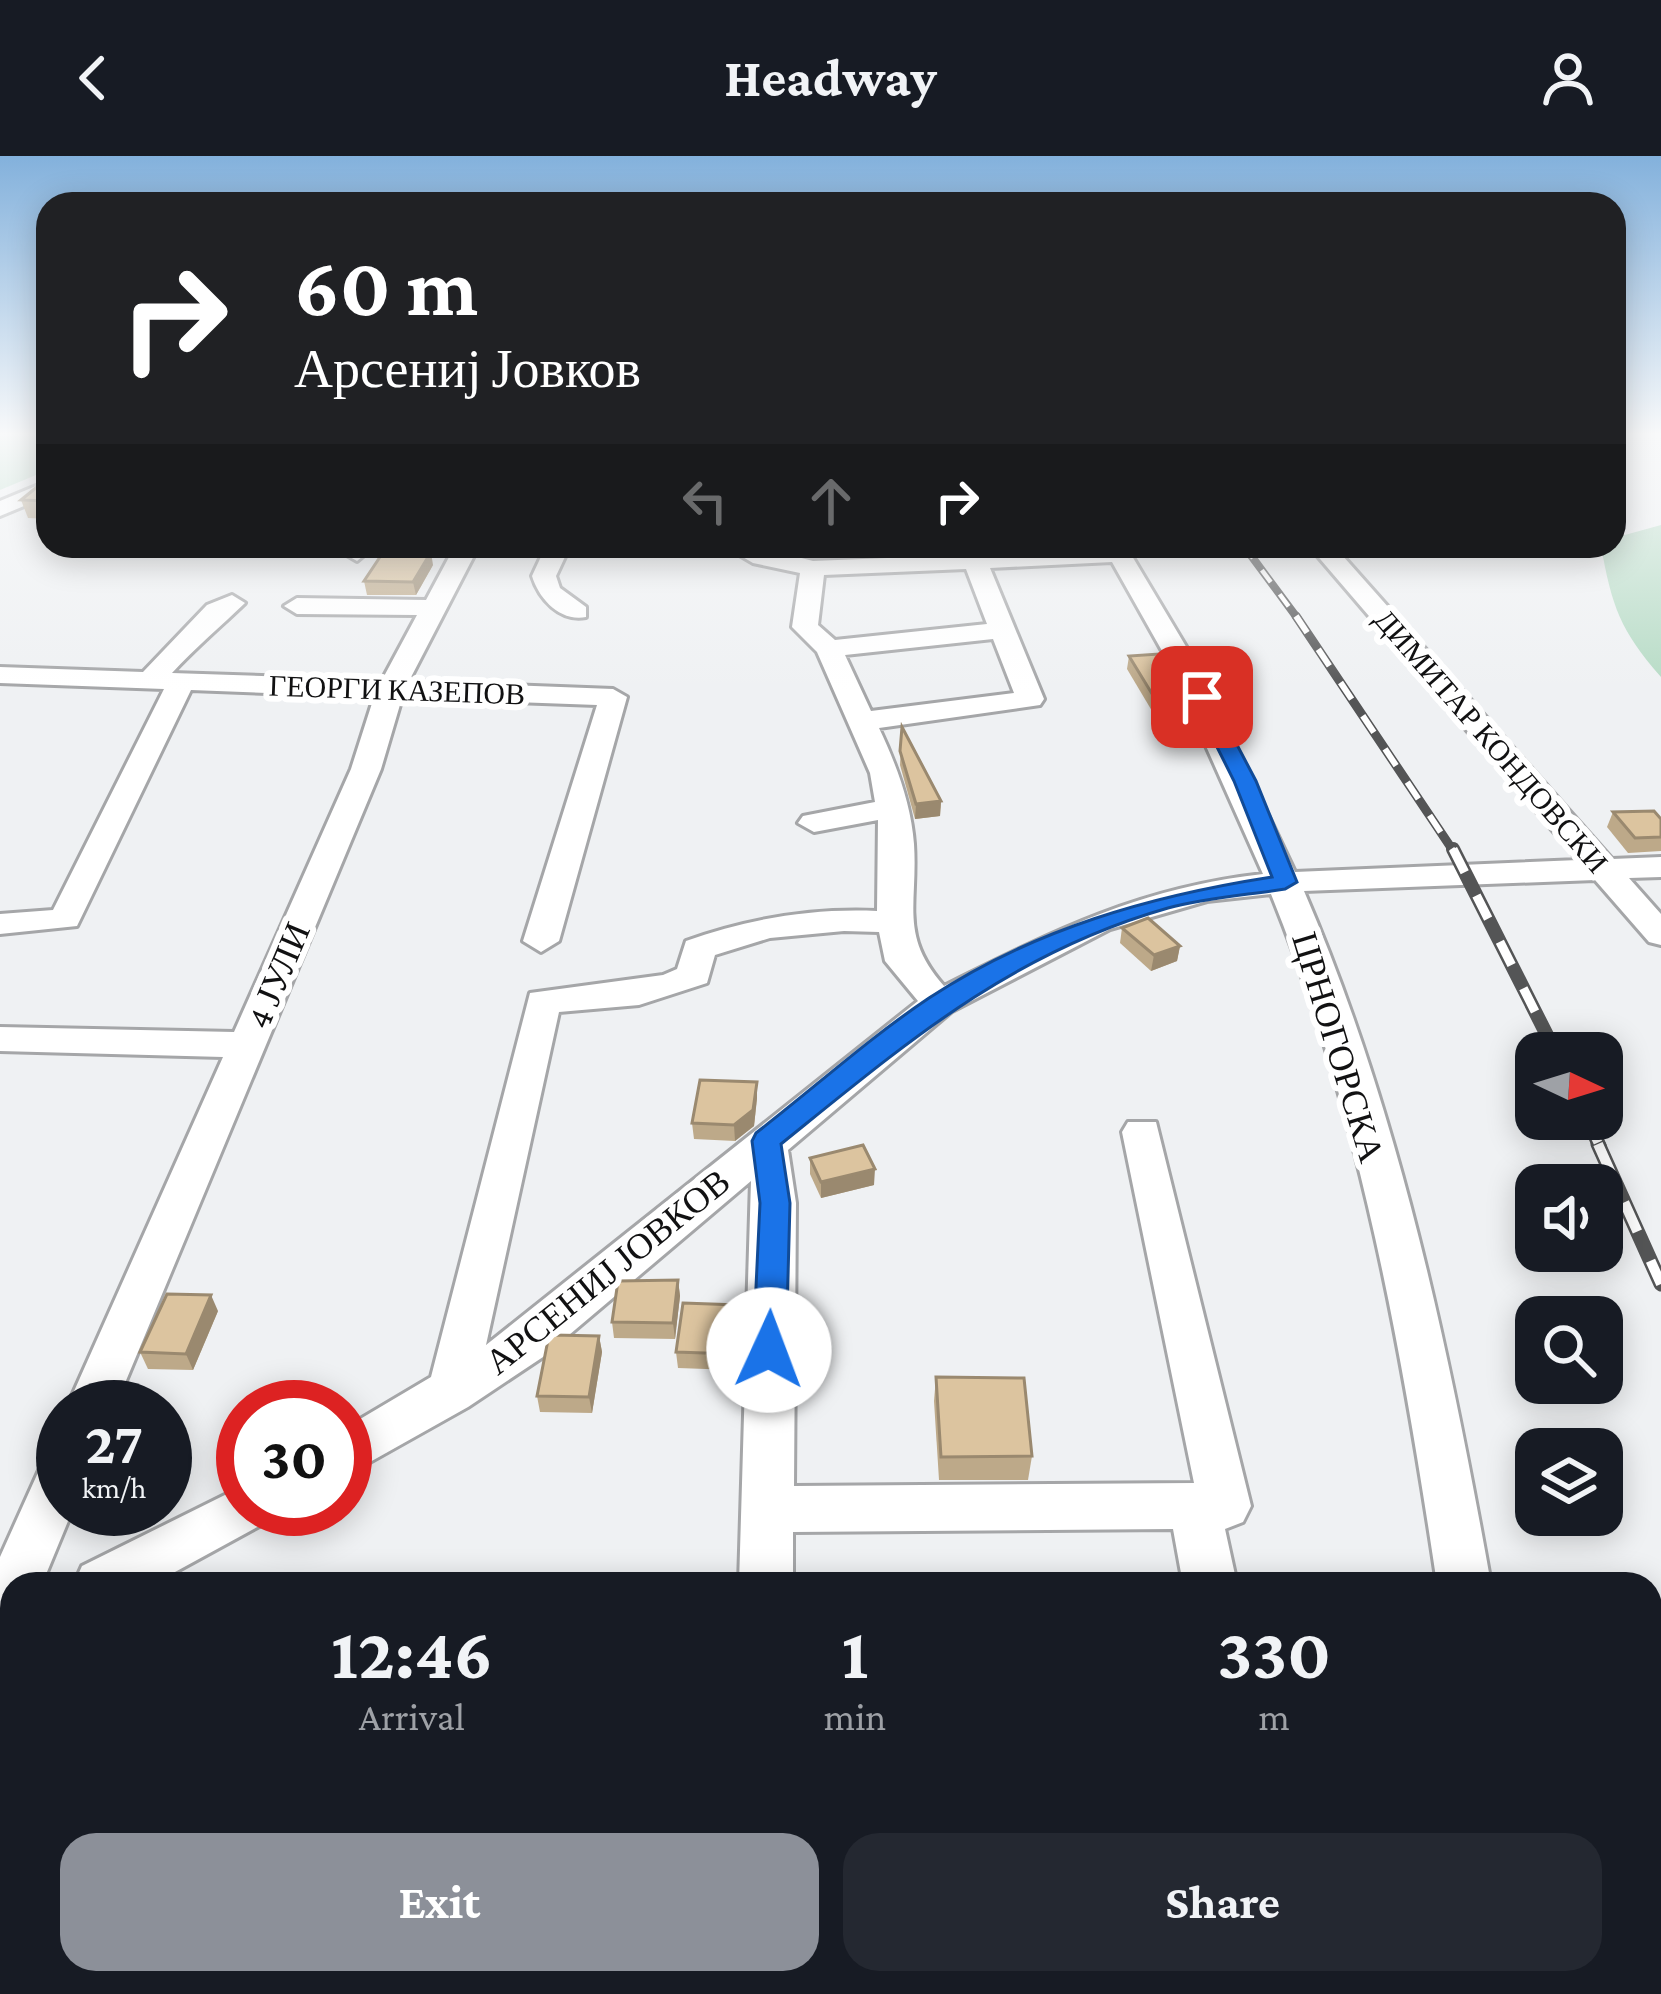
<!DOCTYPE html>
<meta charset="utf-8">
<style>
body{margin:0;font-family:"Crimson Pro",serif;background:#242831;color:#f1f3f6;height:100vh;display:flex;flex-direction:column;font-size:45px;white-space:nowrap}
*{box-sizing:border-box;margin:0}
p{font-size:39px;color:#9ea1a6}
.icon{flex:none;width:66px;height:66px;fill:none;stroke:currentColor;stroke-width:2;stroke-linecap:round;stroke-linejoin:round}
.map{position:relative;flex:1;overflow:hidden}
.side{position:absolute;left:0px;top:1416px;width:1662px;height:423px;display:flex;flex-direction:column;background:#171b24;border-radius:36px 36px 0 0;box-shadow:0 6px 30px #0003}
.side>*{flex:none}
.hud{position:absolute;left:36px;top:36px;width:1590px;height:366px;border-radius:36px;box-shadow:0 6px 30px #0003;background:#202124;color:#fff;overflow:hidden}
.needle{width:78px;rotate:94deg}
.fabs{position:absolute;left:1515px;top:876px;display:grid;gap:24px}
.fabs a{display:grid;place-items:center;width:108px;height:108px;border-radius:24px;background:#171b24;box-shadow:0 6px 30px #0003;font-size:60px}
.speed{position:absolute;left:36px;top:1224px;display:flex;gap:24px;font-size:60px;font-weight:700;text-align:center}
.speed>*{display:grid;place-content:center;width:156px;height:156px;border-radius:50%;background:#171b24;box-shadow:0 6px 30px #0003;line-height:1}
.speed small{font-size:30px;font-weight:400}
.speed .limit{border:18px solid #d22;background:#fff;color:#111}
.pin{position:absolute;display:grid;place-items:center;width:102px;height:102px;color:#fff;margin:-51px;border-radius:24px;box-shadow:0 6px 18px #0006}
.me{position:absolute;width:132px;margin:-66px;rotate:2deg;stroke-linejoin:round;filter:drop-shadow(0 0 9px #0008)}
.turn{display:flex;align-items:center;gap:42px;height:252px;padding:0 60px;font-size:54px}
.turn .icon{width:156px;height:156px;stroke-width:2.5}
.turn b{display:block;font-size:84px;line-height:102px}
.lanes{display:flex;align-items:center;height:114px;padding:0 60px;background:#0003;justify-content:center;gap:60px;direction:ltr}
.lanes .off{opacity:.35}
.eta{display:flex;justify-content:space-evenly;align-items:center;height:204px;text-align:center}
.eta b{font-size:72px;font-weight:700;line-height:84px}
.primary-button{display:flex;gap:24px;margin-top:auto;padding:24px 60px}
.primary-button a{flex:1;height:138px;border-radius:36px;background:#8c9099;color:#fff;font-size:48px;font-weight:700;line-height:138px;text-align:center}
.primary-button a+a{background:#242831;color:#f1f3f6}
header{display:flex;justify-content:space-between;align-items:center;height:156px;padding:0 60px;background:#171b24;font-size:54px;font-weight:700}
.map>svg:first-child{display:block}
</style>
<header><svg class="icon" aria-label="back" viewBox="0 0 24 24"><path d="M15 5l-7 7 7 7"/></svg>Headway<svg class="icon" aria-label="person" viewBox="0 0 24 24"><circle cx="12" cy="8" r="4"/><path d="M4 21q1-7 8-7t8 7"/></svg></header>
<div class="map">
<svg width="1661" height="1838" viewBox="0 0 1661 1838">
<rect width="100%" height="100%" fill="#eff1f3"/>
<g fill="#b6dbc5">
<polygon points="0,278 48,278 48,314 0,334"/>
<path d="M1661 369V521C1620 474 1612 451 1601 390H1614V382Z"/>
</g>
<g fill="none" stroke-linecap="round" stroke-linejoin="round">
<g stroke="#a5a6a8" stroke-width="6">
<g id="minor">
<polygon points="48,325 48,340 0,360 0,345"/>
<polygon points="351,390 375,390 357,405 345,398"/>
<path d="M455 390H479L409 525 613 533 627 541 559 785 541 796 523 785 597 549 402 542 381 613 115 1251H67L223 901 0 895V871L234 876 351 613 374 541 191 534 77 770 0 778V758L53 754 164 533 0 527V511L143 516 207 449 232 439 245 447C221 470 195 492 172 517L382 524 417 459 297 458 284 450 297 442 426 444Z"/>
<path d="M546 390H570L556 420 560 432 586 451V461C560 466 539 443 532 420Z"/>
<path d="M724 390H755L813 405 961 399 957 390H981L984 398 1126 390 1197 509 1295 716 1578 704 1309 390H1334L1612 703 1661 701V721L1629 722 1661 758V789L1649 786 1595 724 1304 735C1399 955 1449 1193 1491 1428H1437C1402 1194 1360 958 1271 738L1207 745 1110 773 952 855 788 994 796 1047 794 1330 1194 1327 1122 976 1128 966H1156L1251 1350 1243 1366 1225 1373 1237 1428H1183L1173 1373 793 1376V1428H739L751 1025 543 1201 468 1251 345 1320V1272L431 1221 530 837 663 819 677 813 686 785C748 763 811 752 877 755L878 664 814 676 798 667 803 660 875 646 870 617 817 496 792 471 800 417 753 407ZM1112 406 1170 509 1263 718C1139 732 1054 775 944 830 899 779 918 749 914 688 911 647 896 608 879 572L1040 549 1044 543 990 412ZM966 413 987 468 835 484 818 469 824 419ZM993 483 1014 537 871 555 845 499ZM844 775 879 776 885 805 918 845 486 1189 559 856 639 849 707 827 715 799 770 782Z"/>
<polygon points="63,1295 63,1353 73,1353 42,1428 12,1428 12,1485 0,1490 0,1401 45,1301"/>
<polygon points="243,1330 243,1353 269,1353 261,1369 153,1428 74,1428 82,1410"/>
<polygon points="267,1827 333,1827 331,1838 265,1838"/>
<rect x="716" y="1827" width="66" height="11"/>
<polygon points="1490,1827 1556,1827 1557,1838 1491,1838"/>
</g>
</g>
<use href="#minor" fill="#fff" fill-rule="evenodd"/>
<g stroke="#545556" stroke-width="8">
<polyline id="rail-far3" points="1244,390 1298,463"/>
</g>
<g stroke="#545556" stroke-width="9">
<polyline id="rail-far2" points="1296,460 1454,696"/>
</g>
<g stroke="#545556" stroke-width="14">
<g id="rail-far1">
<polyline points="1453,693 1556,897"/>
<polyline points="1587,963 1600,991"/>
</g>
</g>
<g stroke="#545556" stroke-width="15">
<polyline id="rail" points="1598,988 1661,1128"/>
</g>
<use href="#rail-far3" stroke="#fff" stroke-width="4.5" stroke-dasharray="15" stroke-linecap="butt"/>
<use href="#rail-far2" stroke="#fff" stroke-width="6" stroke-dasharray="20" stroke-linecap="butt"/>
<use href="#rail-far1" stroke="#fff" stroke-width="9" stroke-dasharray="26" stroke-linecap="butt"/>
<use href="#rail" stroke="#fff" stroke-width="10" stroke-dasharray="32" stroke-linecap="butt"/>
</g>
<g fill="#bda989">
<polygon points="48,322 48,363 28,362 21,344"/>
<polygon points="433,409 416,439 367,439 364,425"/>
<polygon points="1129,500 1187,544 1185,559 1155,560 1127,513"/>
<polygon points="902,571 941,645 940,660 915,663 900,609"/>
<polygon points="1613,656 1661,663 1661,695 1628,697 1607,671"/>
<polygon points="1122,772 1180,790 1177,805 1151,815 1120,787"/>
<polygon points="757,942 754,970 735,985 694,983 692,967"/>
<polygon points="810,1002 874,1029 821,1042 810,1018"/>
<polygon points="678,1124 680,1140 675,1183 614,1182 612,1166"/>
<polygon points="218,1155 193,1214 148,1213 140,1196"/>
<polygon points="739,1165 734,1214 678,1212 676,1196"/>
<polygon points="599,1180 602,1196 592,1257 540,1256 537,1240"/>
<polygon points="936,1221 1032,1300 1028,1324 939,1324 934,1245"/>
</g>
<g fill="#9a896f">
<polygon points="431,396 433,409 416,439 413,426"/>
<polygon points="941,645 940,660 915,663 916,648"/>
<polygon points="1180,790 1177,805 1151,815 1154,799"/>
<polygon points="757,926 757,942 754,970 735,985 734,969"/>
<polygon points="875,1013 874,1029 821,1042 821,1026"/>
<polygon points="678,1124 680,1140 675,1183 673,1167"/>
<polygon points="211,1139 218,1155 193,1214 186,1198"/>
<polygon points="738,1149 739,1165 734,1214 733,1198"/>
<polygon points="599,1180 602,1196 592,1257 589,1241"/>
</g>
<g fill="#dcc49f" stroke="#9a896f" stroke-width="3">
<polygon points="48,322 48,345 21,344"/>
<polygon points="384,395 431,396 413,426 364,425"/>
<polygon points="1159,498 1187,544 1157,546 1129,500"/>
<polygon points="902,571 941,645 916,648 900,595"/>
<polygon points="1654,655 1661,663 1661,681 1635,682 1613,656"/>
<polygon points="1148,762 1180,790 1154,799 1122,772"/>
<polygon points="700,924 757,926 753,954 734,969 692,967"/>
<polygon points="863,989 875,1013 821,1026 810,1002"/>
<polygon points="678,1124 673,1167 612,1166 618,1125"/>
<polygon points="167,1138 211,1139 186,1198 140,1196"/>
<polygon points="683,1147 738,1149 733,1198 676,1196"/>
<polygon points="553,1179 599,1180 589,1241 537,1240 548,1184"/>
<polygon points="936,1221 1024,1222 1032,1300 941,1301"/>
</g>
<linearGradient id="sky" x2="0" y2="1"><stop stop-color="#83b1dc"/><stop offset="0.52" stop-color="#f8f9fa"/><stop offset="1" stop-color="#f8f9fa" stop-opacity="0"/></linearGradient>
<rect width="1661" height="535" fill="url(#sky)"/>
<path fill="#1a73e8" stroke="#114b97" stroke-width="3" d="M1202 535 1212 541 1256 625 1297 726 1285 733C1247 739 1205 742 1168 752 1010 797 905 888 781 988L790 1047 786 1194 781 1203H758L753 1194 760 1047 752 985 756 977C813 933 869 882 929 842 1034 773 1150 740 1272 721L1234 625 1192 541Z"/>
<g text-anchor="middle" stroke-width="12" stroke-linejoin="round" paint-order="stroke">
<g font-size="30" fill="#111112" stroke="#fff">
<text transform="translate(397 534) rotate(2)" y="10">ГЕОРГИ КАЗЕПОВ</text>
<text transform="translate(1491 585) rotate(49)" y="10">ДИМИТАР КОНДОВСКИ</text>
</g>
<g font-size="36" fill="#111112" stroke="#fff">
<text transform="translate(277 819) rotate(-67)" y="13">4 ЈУЛИ</text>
<text transform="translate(1339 891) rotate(73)" y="13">ЦРНОГОРСКА</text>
<text transform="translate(607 1115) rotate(-39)" y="13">АРСЕНИЈ ЈОВКОВ</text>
</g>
</g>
</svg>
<div class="fabs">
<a><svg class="needle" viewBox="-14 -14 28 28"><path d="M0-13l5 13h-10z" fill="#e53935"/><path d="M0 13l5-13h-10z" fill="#9ea1a6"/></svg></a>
<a><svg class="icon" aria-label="sound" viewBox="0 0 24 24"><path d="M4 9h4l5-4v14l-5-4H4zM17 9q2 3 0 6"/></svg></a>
<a><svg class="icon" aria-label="search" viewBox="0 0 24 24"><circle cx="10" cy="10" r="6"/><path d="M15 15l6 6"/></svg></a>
<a><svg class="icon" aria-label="layers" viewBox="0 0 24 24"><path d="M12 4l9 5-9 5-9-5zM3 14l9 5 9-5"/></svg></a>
</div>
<div class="speed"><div>27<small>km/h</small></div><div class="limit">30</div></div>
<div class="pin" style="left:1202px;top:541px;background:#d93025"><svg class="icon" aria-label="arrive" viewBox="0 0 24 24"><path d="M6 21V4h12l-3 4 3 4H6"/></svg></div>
<svg class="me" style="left:769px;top:1194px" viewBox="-20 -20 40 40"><circle r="19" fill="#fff"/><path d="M0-13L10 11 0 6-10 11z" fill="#1a73e8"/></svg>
<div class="hud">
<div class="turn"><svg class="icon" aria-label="right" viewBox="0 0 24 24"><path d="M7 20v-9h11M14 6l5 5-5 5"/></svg><div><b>60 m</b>Арсениј Јовков</div></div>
<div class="lanes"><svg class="icon off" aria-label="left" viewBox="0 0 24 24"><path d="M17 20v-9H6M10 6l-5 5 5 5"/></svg><svg class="icon off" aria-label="ahead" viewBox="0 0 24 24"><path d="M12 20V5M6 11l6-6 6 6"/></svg><svg class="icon" aria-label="right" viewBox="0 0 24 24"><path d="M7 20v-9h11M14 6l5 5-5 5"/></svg></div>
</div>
<section class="side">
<div class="eta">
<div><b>12:46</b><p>Arrival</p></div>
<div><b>1</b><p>min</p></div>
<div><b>330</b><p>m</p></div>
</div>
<div class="primary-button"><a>Exit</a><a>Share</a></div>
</section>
</div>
